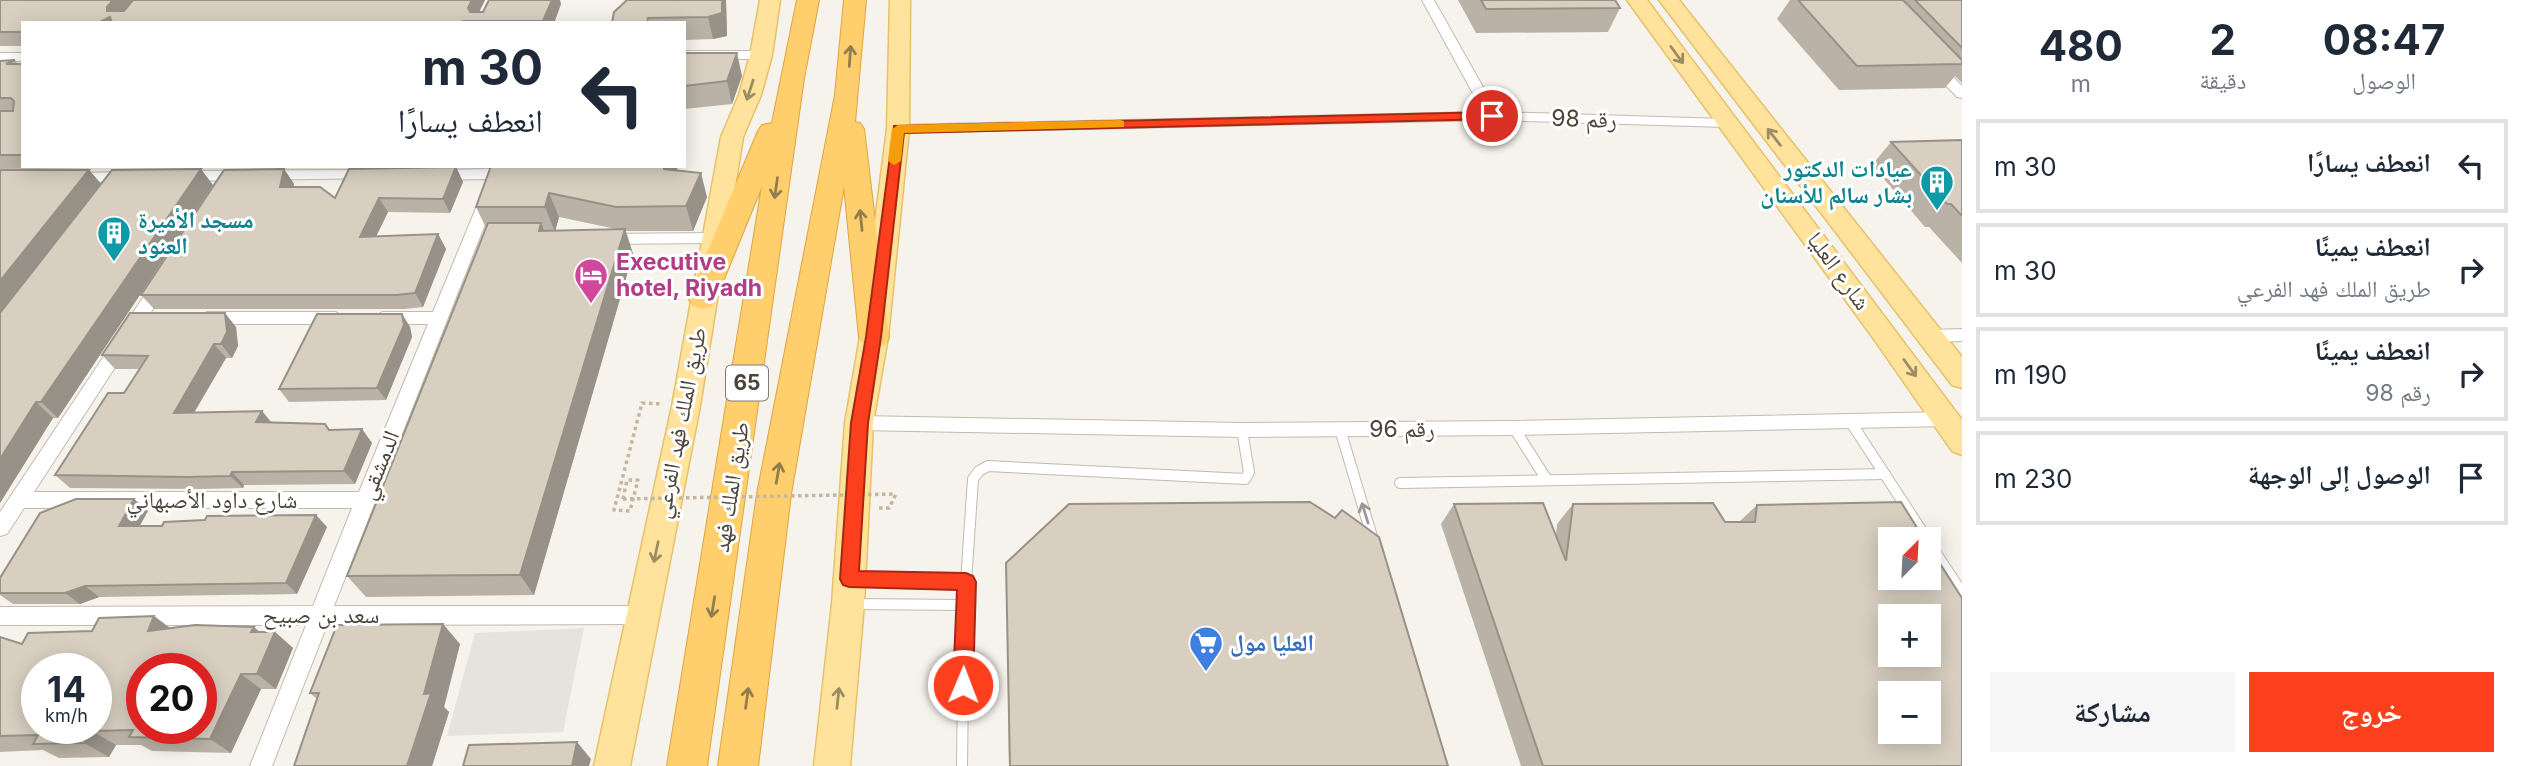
<!DOCTYPE html>
<html lang="ar">
<meta charset="utf-8">
<style>
body{margin:0;font-family:Inter,"Noto Naskh Arabic",sans-serif;background:#f6f6f7;color:#1f2937;direction:rtl;height:100vh;display:flex;flex-direction:column;font-size:26px;white-space:nowrap}
*{box-sizing:border-box;margin:0}
p{font-size:23px;color:#747a83}
.icon{flex:none;width:38px;height:38px;fill:none;stroke:currentColor;stroke-width:2;stroke-linecap:round;stroke-linejoin:round}
.map{position:relative;flex:1;overflow:hidden;direction:ltr}
.panel{display:flex;flex-direction:column;background:#fff;width:560px}
.panel>*{flex:none}
.banner{position:absolute;left:21px;top:21px;width:665px;height:147px;border-radius:0px;box-shadow:0 4px 18px #0003;direction:rtl;background:#fff;color:#1f2937;overflow:hidden}
.needle{width:46px;rotate:24deg}
.buttons{position:absolute;left:1878px;top:527px;display:grid;gap:14px}
.buttons a{display:grid;place-items:center;width:63px;height:63px;border-radius:0px;background:#fff;box-shadow:0 4px 18px #0003;font-size:35px}
.speed{position:absolute;left:21px;top:653px;display:flex;gap:14px;font-size:35px;font-weight:700;text-align:center}
.speed>*{display:grid;place-content:center;width:91px;height:91px;border-radius:50%;background:#fff;box-shadow:0 4px 18px #0003;line-height:1}
.speed small{font-size:18px;font-weight:400}
.speed .limit{border:10px solid #d22;background:#fff;color:#111}
.pin{position:absolute;display:grid;place-items:center;width:60px;height:60px;color:#fff;margin:-30px;border:4px solid #fff;border-radius:50%;box-shadow:0 2px 7px #0007}
.me{position:absolute;width:77px;margin:-38px;rotate:1deg;stroke-linejoin:round;filter:drop-shadow(0 0 5px #0008)}
.turn{display:flex;align-items:center;gap:24px;height:147px;padding:0 28px;font-size:32px}
.turn .icon{width:91px;height:91px;stroke-width:2.5}
.turn b{display:block;font-size:49px;line-height:60px}
.eta{display:flex;justify-content:space-evenly;align-items:center;height:119px;text-align:center}
.eta b{font-size:42px;font-weight:700;line-height:49px}
.cta{display:flex;gap:14px;margin-top:auto;padding:14px 28px}
.cta a{flex:1;height:80px;border-radius:0px;background:#fc3f1d;color:#fff;font-size:28px;font-weight:700;line-height:80px;text-align:center}
.cta a+a{background:#f6f6f7;color:#1f2937}
ul{padding:0;list-style:none}
li{display:flex;align-items:center;gap:21px;height:94px;margin:0 14px 10px;padding:0 14px;border:4px solid #e0e1e3;border-radius:0px}
li div{flex:1}
li b{display:block;font-size:26px}
li em{font-style:normal}
main{display:flex;flex:1;min-height:0}
.map>svg:first-child{display:block}
</style>
<main>
<section class="panel">
<div class="eta">
<div><b>08:47</b><p>الوصول</p></div>
<div><b>2</b><p>دقيقة</p></div>
<div><b>480</b><p>m</p></div>
</div>
<ul>
<li><svg class="icon" aria-label="left" viewBox="0 0 24 24"><path d="M17 20v-9H6M10 6l-5 5 5 5"/></svg><div><b>انعطف يسارًا</b></div><em>30 m</em></li>
<li><svg class="icon" aria-label="right" viewBox="0 0 24 24"><path d="M7 20v-9h11M14 6l5 5-5 5"/></svg><div><b>انعطف يمينًا</b><p>طريق الملك فهد الفرعي</p></div><em>30 m</em></li>
<li><svg class="icon" aria-label="right" viewBox="0 0 24 24"><path d="M7 20v-9h11M14 6l5 5-5 5"/></svg><div><b>انعطف يمينًا</b><p>رقم 98</p></div><em>190 m</em></li>
<li><svg class="icon" aria-label="arrive" viewBox="0 0 24 24"><path d="M6 21V4h12l-3 4 3 4H6"/></svg><div><b>الوصول إلى الوجهة</b></div><em>230 m</em></li>
</ul>
<div class="cta"><a>خروج</a><a>مشاركة</a></div>
</section>
<div class="map">
<svg width="1962" height="766" viewBox="0 0 1962 766">
<rect width="100%" height="100%" fill="#f6f3ec"/>
<polygon fill="#e6e2dd" points="584,628 563,732 447,736 475,633"/>
<g fill="none" stroke-linecap="round" stroke-linejoin="round">
<g stroke="#c2bbae" stroke-width="12">
<g id="lane">
<polyline points="1850,421 1927,539"/>
<polyline points="1514,428 1547,480"/>
<polyline points="1340,429 1373,540"/>
<polyline points="1400,483 1885,474"/>
<polyline points="1928,541 1962,593"/>
<polyline points="854,579 966,582 973,479 979,471 988,466 1245,479 1249,472 1242,430"/>
<polyline points="853,604 964,605 962,766"/>
<polyline points="964,605 966,582"/>
</g>
</g>
<g stroke="#c2bbae" stroke-width="2">
<g id="street">
<polygon points="1422,0 1434,0 1497,112 1725,119 1732,123 1725,127 1492,120 898,133 891,129 898,125 1483,112"/>
<polygon points="684,51 761,51 768,55 761,59 684,59"/>
<rect x="0" y="53" width="23" height="8"/>
<polygon points="1935,62 1940,63 1962,86 1962,98 1957,97 1930,69 1930,63"/>
<polygon points="494,166 508,166 334,606 643,606 650,608 653,615 650,622 643,624 327,625 272,766 250,766 306,625 0,625 0,607 313,606 352,508 24,508 7,534 0,536 0,512 154,281 160,279 168,285 166,289 34,492 359,492 428,324 382,324 374,318 382,312 433,312 488,179 437,180 430,175 437,170 492,169"/>
<polygon points="367,170 372,172 374,175 372,178 185,181 178,176 185,171"/>
<polygon points="129,172 134,174 136,177 134,180 73,183 66,178 73,173"/>
<polygon points="713,233 721,238 713,243 605,244 597,239 605,234"/>
<polygon points="207,312 336,312 344,318 336,324 207,324 199,318"/>
<polygon points="1962,329 1962,341 1931,342 1923,336 1931,330"/>
<polygon points="1946,412 1952,414 1955,419 1952,424 1946,426 1514,435 1242,437 859,430 853,428 850,423 853,418 859,416 1242,423 1514,421"/>
</g>
</g>
<g stroke="#e6c16a" stroke-width="3">
<g id="primary">
<polygon points="760,0 780,0 772,55 761,95 743,137 700,406 630,766 594,766 672,406 721,137 739,95 750,55"/>
<polygon points="890,0 910,0 909,129 888,337 873,423 864,604 850,766 814,766 832,604 845,423 860,337 887,129"/>
<polygon points="1627,0 1647,0 1962,420 1962,455 1952,451 1873,338"/>
<polygon points="1659,0 1679,0 1962,357 1962,388 1952,385"/>
</g>
</g>
<g stroke="#e0a43c" stroke-width="2">
<g id="highway">
<polygon points="797,0 819,0 804,78 707,766 667,766 762,186 713,306 703,309 693,306 688,298 758,131 762,125 772,123"/>
<polygon points="844,0 866,0 855,122 860,123 864,129 889,337 885,345 874,348 863,345 859,337 844,186 791,494 758,766 718,766 757,494 835,95"/>
</g>
</g>
<g stroke="#c4b79f" stroke-width="3.5" stroke-dasharray="3.5 3.5" stroke-linecap="butt">
<polyline points="623,499 627,480 638,480 630,511 614,510 642,403 663,404"/>
<polyline points="879,508 889,508 896,494"/>
</g>
<use href="#lane" stroke="#fff" stroke-width="10"/>
<use href="#street" fill="#fff" fill-rule="evenodd"/>
<use href="#primary" fill="#ffe39c" fill-rule="evenodd"/>
<use href="#highway" fill="#ffcf6e" fill-rule="evenodd"/>
<polyline stroke="#c4b79f" stroke-width="3.5" stroke-dasharray="3.5 3.5" stroke-linecap="butt" points="623,499 896,494"/>
</g>
<g fill="#bab2a6" fill-rule="evenodd">
<polygon points="0,0 485,0 479,12 561,4 554,23 23,23 22,46 0,46"/>
<polygon points="627,0 726,0 727,36 713,39 684,40 684,23 612,23"/>
<polygon points="1458,0 1615,0 1620,8 1608,32 1476,33"/>
<polygon points="1790,0 1962,0 1962,83 1955,76 1945,88 1839,90 1777,19"/>
<polygon points="684,53 742,76 732,104 684,109"/>
<polygon points="15,60 18,64 23,64 23,166 310,166 0,169 0,61"/>
<polygon points="1962,140 1962,263 1929,227 1925,227 1872,165 1891,142"/>
<path d="M491 166 677 171 707 197 693 231H626L633 254 534 595 366 597 347 576 486 228 476 207ZM559 217 616 229 555 231Z"/>
<polygon points="456,167 463,182 450,213 388,212 376,236 438,234 446,249 423,307 405,309 154,309 141,295 284,169 294,184 293,187 335,198"/>
<polygon points="89,170 101,184 213,185 58,418 53,418 0,503 0,172"/>
<polygon points="402,314 410,327 412,337 386,400 289,402 279,389"/>
<polygon points="236,327 238,346 232,358 226,358 194,413 262,411 272,423 330,430 362,429 372,443 355,484 244,485 243,488 200,489 70,488 55,475 124,393 139,369 115,369 102,355"/>
<polygon points="134,499 148,511 139,526 327,527 297,594 99,597 80,604 13,604 0,595 0,578"/>
<polygon points="1454,504 1556,535 1557,524 1573,504 1725,522 1739,522 1757,505 1962,766 1521,766 1441,524"/>
<polygon points="1006,563 1448,766 1009,766"/>
<polygon points="154,616 170,628 275,632 293,648 276,689 261,689 231,753 152,751 141,745 116,745 109,757 59,758 43,750 0,752 0,637 22,644 92,631"/>
<polygon points="460,644 444,707 449,712 432,766 294,766 317,699 310,693"/>
</g>
<g fill="#979187">
<polygon points="113,0 134,0 117,21 107,11 107,7"/>
<polygon points="472,0 485,0 474,22 468,8"/>
<polygon points="552,0 560,0 561,4 554,23 544,23 543,21"/>
<polygon points="722,0 726,0 727,36 713,39 708,17"/>
<polygon points="110,17 114,23 98,23"/>
<polygon points="737,53 742,76 732,104 727,81"/>
<polygon points="664,166 678,166 671,194 664,169"/>
<polygon points="456,167 463,182 450,213 443,199"/>
<polygon points="201,169 213,185 58,418 41,402"/>
<polygon points="284,169 294,184 289,202 280,187"/>
<polygon points="89,170 103,186 0,318 0,281"/>
<polygon points="701,173 707,197 693,231 686,206"/>
<polygon points="549,193 559,217 555,232 545,207"/>
<polygon points="379,198 388,212 369,251 360,237"/>
<polygon points="541,223 551,247 539,231"/>
<polygon points="625,229 633,254 534,595 520,575"/>
<polygon points="438,234 446,249 423,307 415,293"/>
<polygon points="225,313 236,327 238,346 232,358 221,344"/>
<polygon points="402,314 410,327 412,337 386,400 377,388"/>
<polygon points="214,344 226,358 186,426 174,413"/>
<polygon points="36,402 53,418 0,503 0,459"/>
<polygon points="262,411 273,425 256,422"/>
<polygon points="362,429 372,443 355,484 344,471"/>
<polygon points="232,472 244,485 243,488 230,476"/>
<polygon points="134,499 148,511 133,538 119,526"/>
<polygon points="316,515 327,527 297,594 286,583"/>
<polygon points="85,586 99,597 80,604 65,593"/>
<polygon points="154,616 175,632 148,631"/>
<polygon points="443,624 460,644 444,707 449,712 432,766 407,766 424,694"/>
<polygon points="254,627 271,642 275,632 293,648 276,689 257,674 251,632"/>
<polygon points="241,674 261,689 231,753 210,739"/>
<polygon points="92,731 116,745 109,757 84,743"/>
<polygon points="577,742 591,759 589,766 572,766"/>
</g>
<g fill="#d8cfc1" stroke="#979187" stroke-width="2" fill-rule="evenodd">
<polygon points="0,0 113,0 107,7 107,11 124,11 133,0 472,0 468,8 470,12 483,12 489,0 552,0 543,21 463,21 462,23 112,23 110,17 98,23 23,23 22,57 22,32 0,32"/>
<polygon points="627,0 722,0 722,13 708,17 648,18 647,23 612,23 614,12"/>
<polygon points="1481,0 1615,0 1620,8 1486,9"/>
<polygon points="1798,0 1903,0 1962,60 1962,64 1857,66"/>
<polygon points="1915,0 1962,0 1962,48"/>
<polygon points="684,53 737,53 727,81 684,86"/>
<polygon points="15,60 6,64 23,64 23,155 0,155 0,111 13,111 14,101 11,98 0,98 0,61"/>
<polygon points="1962,140 1962,216 1951,204 1947,204 1891,142"/>
<polygon points="491,166 664,166 664,169 701,173 686,206 616,207 549,193 545,207 476,207"/>
<polygon points="456,167 443,199 379,198 360,237 438,234 415,293 397,295 141,295 224,170 284,169 280,187 320,187 335,198 349,169"/>
<polygon points="201,169 41,402 36,402 0,459 0,313 112,170"/>
<polygon points="1,170 89,170 0,281 0,172"/>
<polygon points="488,223 541,223 539,231 625,229 520,575 347,576"/>
<polygon points="130,313 225,313 227,332 221,344 214,344 174,413 262,411 256,422 325,424 329,430 362,429 344,471 232,472 230,476 187,477 55,475 108,393 124,393 148,356 102,355"/>
<polygon points="317,314 402,314 404,325 377,388 279,389"/>
<polygon points="76,499 134,499 119,526 162,526 164,522 205,520 207,516 316,515 286,583 85,586 65,593 0,593 0,578 40,513"/>
<polygon points="1310,502 1335,518 1342,510 1379,537 1448,766 1010,766 1006,563 1069,504"/>
<path d="M1901 502 1924 539H1890V578H1928V545L1962 598V766H1543L1454 504 1543 503 1566 561 1573 504 1713 503 1725 522H1755L1757 505ZM1890 616H1928V654H1890ZM1890 693H1928V732H1890Z"/>
<path d="M154 616 148 631 195 625 254 627 251 632H275L257 674H241L210 739 129 737 133 730 92 731 84 743 33 744 38 735 0 736V637L22 644 28 633 92 631 99 618ZM37 668H96V728H37ZM142 668H201V728H142Z"/>
<polygon points="443,624 424,694 431,693 407,766 294,766 319,693 310,693 337,625"/>
<polygon points="577,742 572,766 463,766 469,745"/>
</g>
<defs><path id="oneway-shaft" d="M-6 0H5M1.5-3L5.5 0L1.5 3" fill="none" stroke-width="1.6" stroke-linecap="round" stroke-linejoin="round" transform="scale(1.75)"/></defs>
<g stroke="#9c8c66">
<use href="#oneway-shaft" transform="translate(1677 55) rotate(54)"/>
<use href="#oneway-shaft" transform="translate(750 90) rotate(108)"/>
<use href="#oneway-shaft" transform="translate(1774 137) rotate(-128)"/>
<use href="#oneway-shaft" transform="translate(1910 368) rotate(54)"/>
<use href="#oneway-shaft" transform="translate(656 552) rotate(102)"/>
<use href="#oneway-shaft" transform="translate(838 698) rotate(-84)"/>
</g>
<g stroke="#937c4e">
<use href="#oneway-shaft" transform="translate(850 56) rotate(-86)"/>
<use href="#oneway-shaft" transform="translate(776 188) rotate(98)"/>
<use href="#oneway-shaft" transform="translate(861 220) rotate(-96)"/>
<use href="#oneway-shaft" transform="translate(778 473) rotate(-80)"/>
<use href="#oneway-shaft" transform="translate(713 607) rotate(99)"/>
<use href="#oneway-shaft" transform="translate(747 698) rotate(-82)"/>
</g>
<use stroke="#9c9892" href="#oneway-shaft" transform="translate(1365 513) rotate(-107)"/>
<polygon fill="#fc3f1d" stroke="#a42913" stroke-width="2" points="1492,112 1498,116 1496,119 904,133 881,337 868,423 859,571 966,573 973,576 976,582 973,685 970,692 963,695 956,692 953,685 957,590 849,587 843,585 840,579 851,423 866,337 894,126"/>
<polygon fill="#f59e0b" points="1120,120 1124,121 1124,127 904,133 901,161 894,165 888,161 892,129 898,125"/>
<defs>
<g id="building-pin" transform="scale(1.75)"><path d="M0 17L-7.5 6A9.5 9.5 0 1 1 7.5 6Z" fill="#0f9aa8" stroke="#fff"/><path d="M-4-6H4V6H1V3H-1V6H-4ZM-2.5-4.3h1.7v1.8h-1.7ZM.8-4.3h1.7v1.8H.8ZM-2.5-1h1.7V.8h-1.7ZM.8-1h1.7V.8H.8Z" fill="#fff"/></g>
<g id="hotel-pin" transform="scale(1.75)"><path d="M0 17L-7.5 6A9.5 9.5 0 1 1 7.5 6Z" fill="#d1479c" stroke="#fff"/><path d="M-6-4.5h1.5V1H6V5H4.5V3h-9V5H-6ZM-4 0a1.8 1.8 0 1 1 3.6 0ZM.5 0V-2.5h3Q6-2.5 6 0Z" fill="#fff"/></g>
<g id="supermarket-pin" transform="scale(1.75)"><path d="M0 17L-7.5 6A9.5 9.5 0 1 1 7.5 6Z" fill="#3f7fe0" stroke="#fff"/><path d="M-6-5.5h2.5l.6 2H6L4.5 2H-2.5L-4.4-4H-6ZM-1.5 3.2a1.3 1.3 0 1 0 .1 0ZM3 3.2a1.3 1.3 0 1 0 .1 0Z" fill="#fff"/></g>
</defs>
<g fill-rule="evenodd">
<use href="#building-pin" x="1937" y="182"/>
<use href="#building-pin" x="114" y="233"/>
<use href="#hotel-pin" x="591" y="275"/>
<use href="#supermarket-pin" x="1206" y="643"/>
</g>
<g text-anchor="middle" stroke-width="6" stroke-linejoin="round" paint-order="stroke">
<rect fill="#fff" stroke="#817c74" stroke-width="2" x="726" y="365.5" width="42" height="35" rx="5"/>
<g font-size="21" font-weight="bold" fill="#4b4439">
<text x="747" y="390">65</text>
</g>
<g font-size="23" fill="#4b4439" stroke="#fff">
<text transform="translate(1584 119) rotate(2)" y="8">رقم 98</text>
<text transform="translate(1839 271) rotate(54)" y="8">شارع العليا</text>
<text transform="translate(680 423) rotate(-79)" y="8">طريق الملك فهد الفرعي</text>
<text x="1402" y="437">رقم 96</text>
<text transform="translate(379 465) rotate(-68)" y="8">الدمشقي</text>
<text transform="translate(731 487) rotate(-81)" y="8">طريق الملك فهد</text>
<text x="212" y="508">شارع داود الأصبهاني</text>
<text x="321" y="623">سعد بن صبيح</text>
</g>
<g font-size="23" font-weight="bold" fill="#0d838f" stroke="#fff" text-anchor="end">
<text x="1912" y="177">عيادات الدكتور<tspan x="1912" dy="26">بشار سالم للأسنان</tspan></text>
<text x="138" y="228" text-anchor="start">مسجد الأميرة<tspan x="138" dy="26">العنود</tspan></text>
</g>
<g font-size="23" font-weight="bold" fill="#b23c85" stroke="#fff" text-anchor="start">
<text x="616" y="270">Executive<tspan x="616" dy="26">hotel, Riyadh</tspan></text>
</g>
<g font-size="23" font-weight="bold" fill="#366cbe" stroke="#fff" text-anchor="start">
<text x="1230" y="651">العليا مول</text>
</g>
</g>
</svg>
<div class="buttons">
<a><svg class="needle" viewBox="-14 -14 28 28"><path d="M0-13l5 13h-10z" fill="#e53935"/><path d="M0 13l5-13h-10z" fill="#747a83"/></svg></a>
<a>+</a>
<a>−</a>
</div>
<div class="speed"><div>14<small>km/h</small></div><div class="limit">20</div></div>
<div class="pin" style="left:1492px;top:116px;background:#d93025"><svg class="icon" aria-label="arrive" viewBox="0 0 24 24"><path d="M6 21V4h12l-3 4 3 4H6"/></svg></div>
<svg class="me" style="left:963px;top:685px" viewBox="-20 -20 40 40"><circle r="17" fill="#fc3f1d" stroke="#fff" stroke-width="3"/><path d="M0-11L8 9 0 5-8 9z" fill="#fff"/></svg>
<div class="banner">
<div class="turn"><svg class="icon" aria-label="left" viewBox="0 0 24 24"><path d="M17 20v-9H6M10 6l-5 5 5 5"/></svg><div><b>30 m</b>انعطف يسارًا</div></div>
</div>
</div>
</main>
